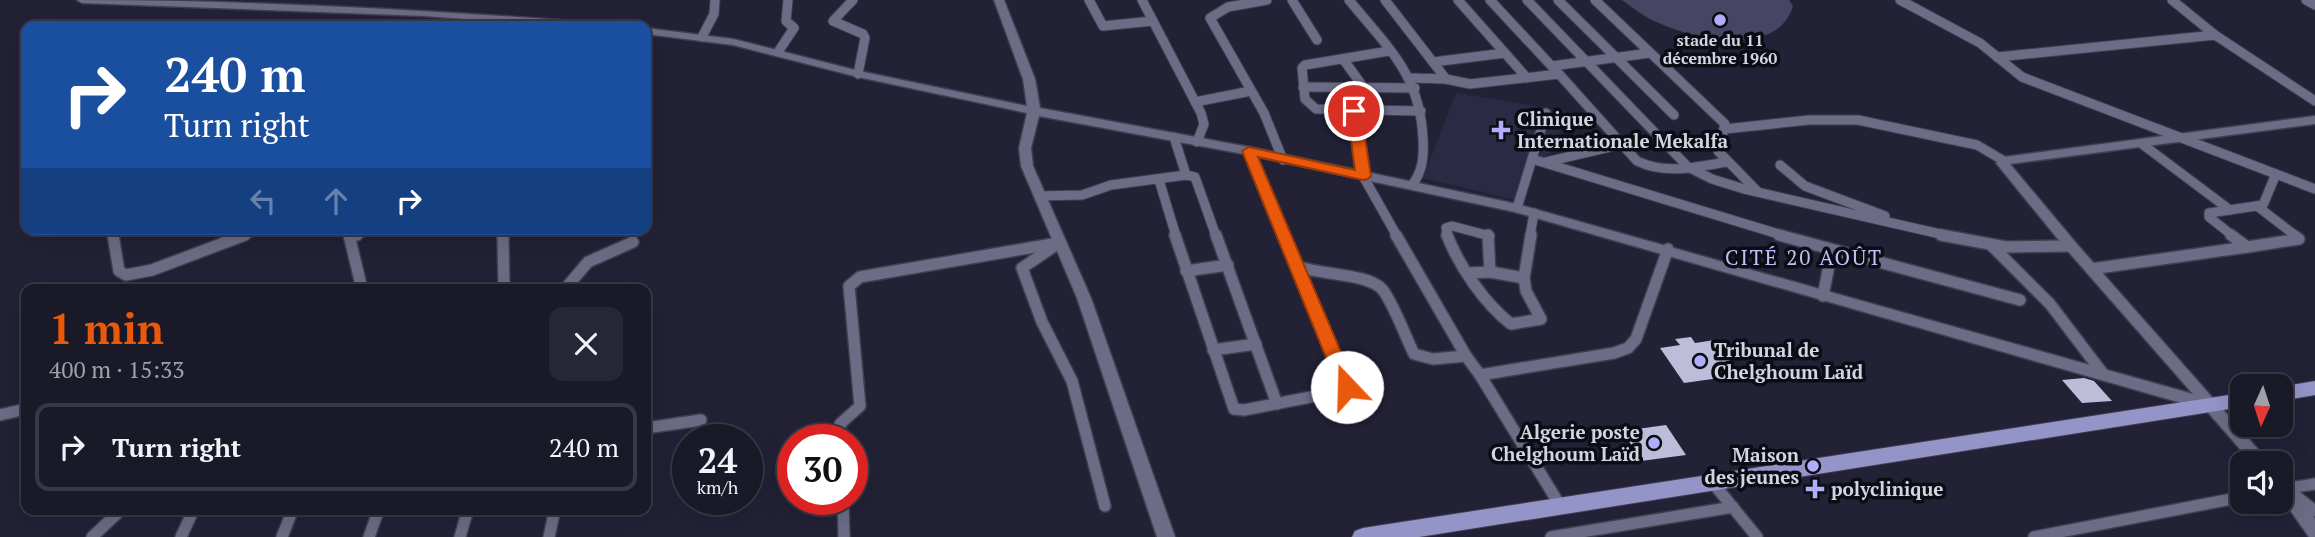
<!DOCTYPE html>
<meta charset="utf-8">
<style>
body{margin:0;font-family:"PT Serif",serif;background:#272634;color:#f1f3f6;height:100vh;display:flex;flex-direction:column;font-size:26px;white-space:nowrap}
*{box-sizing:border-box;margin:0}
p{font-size:23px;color:#9fa0a8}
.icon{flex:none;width:38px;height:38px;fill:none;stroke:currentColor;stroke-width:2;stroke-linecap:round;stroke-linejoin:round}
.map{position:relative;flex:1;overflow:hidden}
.panel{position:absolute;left:21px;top:284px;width:630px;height:231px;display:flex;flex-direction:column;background:#1a1928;border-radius:14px;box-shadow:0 7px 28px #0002,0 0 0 2px #383845}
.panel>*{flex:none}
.guide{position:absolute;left:21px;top:21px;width:630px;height:214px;border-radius:14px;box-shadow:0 7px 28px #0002,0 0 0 2px #383845;background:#1a4fa0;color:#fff;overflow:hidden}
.needle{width:46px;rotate:183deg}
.fabs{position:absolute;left:2230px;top:374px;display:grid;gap:14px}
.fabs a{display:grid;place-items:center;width:63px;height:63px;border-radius:14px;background:#1a1928;box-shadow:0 7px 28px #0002,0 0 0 2px #383845;font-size:35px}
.speed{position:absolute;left:672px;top:424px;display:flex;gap:14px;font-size:35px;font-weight:700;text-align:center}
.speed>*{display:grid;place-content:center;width:91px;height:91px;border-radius:50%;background:#1a1928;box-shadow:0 7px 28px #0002,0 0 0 2px #383845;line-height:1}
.speed small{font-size:18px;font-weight:400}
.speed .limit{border:10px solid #d22;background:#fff;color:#111}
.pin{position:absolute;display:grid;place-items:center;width:60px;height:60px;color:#fff;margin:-30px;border:4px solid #fff;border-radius:50%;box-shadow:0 2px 7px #0007}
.me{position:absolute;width:77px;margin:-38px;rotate:339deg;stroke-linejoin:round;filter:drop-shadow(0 0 5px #0008)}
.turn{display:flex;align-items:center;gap:24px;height:147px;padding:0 28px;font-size:32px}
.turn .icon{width:91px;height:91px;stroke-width:2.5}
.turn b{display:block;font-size:49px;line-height:60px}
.lanes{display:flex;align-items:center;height:66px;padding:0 28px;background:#0003;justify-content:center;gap:35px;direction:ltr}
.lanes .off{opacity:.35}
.round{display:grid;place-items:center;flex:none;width:74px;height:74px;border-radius:14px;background:#272634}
.head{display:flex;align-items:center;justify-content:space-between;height:119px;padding:0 28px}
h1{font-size:42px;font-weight:700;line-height:52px;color:#ea580c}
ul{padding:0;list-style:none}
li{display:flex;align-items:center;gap:21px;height:88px;margin:0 14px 10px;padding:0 14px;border:4px solid #383845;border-radius:14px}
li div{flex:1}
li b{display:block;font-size:26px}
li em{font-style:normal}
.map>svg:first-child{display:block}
</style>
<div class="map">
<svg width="2315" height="537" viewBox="0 0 2315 537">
<rect width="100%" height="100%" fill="#222136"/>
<polygon fill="#2b2a45" points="1456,93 1566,111 1554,149 1527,174 1519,201 1423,178"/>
<path fill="#464563" d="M1622 0H1789L1793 6C1778 58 1695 40 1659 23 1646 18 1633 8 1622 0Z"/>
<g fill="#bdbdda">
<polygon points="1691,337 1695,343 1715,340 1741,375 1684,383 1660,348 1680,345 1675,339"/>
<polygon points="2084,378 2094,381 2112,401 2082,403 2062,380"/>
<polygon points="1666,425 1686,455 1641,461 1623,431"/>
</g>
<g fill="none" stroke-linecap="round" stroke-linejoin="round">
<g stroke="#403f50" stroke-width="11">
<g id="minor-far1">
<polyline points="853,0 833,21 863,34 865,38 858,74"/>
<polyline points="1089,0 1103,26 1153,21"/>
<polyline points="1142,0 1201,113 1204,124 1197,142"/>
<polyline points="1267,0 1228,7 1210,18 1264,113 1283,160"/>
<polyline points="1292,0 1317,40"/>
<path d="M1349 0C1388 48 1420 74 1423 139 1424 156 1423 171 1412 185"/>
<polyline points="1385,0 1446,79"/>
<polyline points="1458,0 1527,78"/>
<polyline points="1490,0 1559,74"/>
<polyline points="1527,0 1688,167 1712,179 1744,189 1949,236"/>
<polyline points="1558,0 1674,115"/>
<polyline points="1595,0 1725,124 1718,151 1758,192"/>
<polyline points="1900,0 1980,43 2022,77 2315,189"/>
<polyline points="2172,0 2215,35 2315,101"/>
<polyline points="2306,0 2315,5"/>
<polyline points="702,37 714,14 715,0"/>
<polyline points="1389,51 1305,65 1302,68 1305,99 1316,109 1421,111"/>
<polyline points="778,52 794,28 786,21 788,0"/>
<polyline points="1997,57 2215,35"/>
<polyline points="1343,59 1364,88"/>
<polyline points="1433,62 1505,53"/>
<polyline points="1552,66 1650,53"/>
<path d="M1410 78 1446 79 1470 84 1559 74 1637 161C1666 175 1696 167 1727 162"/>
<polyline points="1303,87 1415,88"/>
<polyline points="1195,102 1251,91"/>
<polyline points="1354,111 1363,176 1397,236"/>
<polyline points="1725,129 1809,120 1858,120 1977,145 2004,161"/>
<polyline points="1174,137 1186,175"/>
<polyline points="2142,144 2230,210"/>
<polyline points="1249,151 1285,236"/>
<polyline points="1532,159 1546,113"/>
<polyline points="1546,162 1623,144"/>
<polyline points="1780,165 1805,186 1885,216"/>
<polyline points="1159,180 1176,236"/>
<polyline points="1039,196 1082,195 1111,185 1186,175 1195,177 1216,236"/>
<polyline points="2257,206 2296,236"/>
<polyline points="1517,208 1532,159 1785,236"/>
<polyline points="112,229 113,236"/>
<polyline points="348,229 350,236"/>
<polyline points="503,232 503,236"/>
<polyline points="240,236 259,229"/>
<polyline points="352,236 373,229"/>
<polyline points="1448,236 1446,228 1452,226 1490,236"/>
<polyline points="1530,236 1534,213"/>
<polyline points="2233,236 2209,217 2209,213 2263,205 2276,174"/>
</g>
</g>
<g stroke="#403f50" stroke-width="14">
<g id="minor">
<polyline points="113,235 119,271 126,275 152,270 245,235"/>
<polyline points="349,235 362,289"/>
<polyline points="503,235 504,289"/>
<polyline points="1175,235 1234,409 1244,410 1347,390 1297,266"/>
<polyline points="1216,235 1277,404"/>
<path d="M1284 235 1297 266C1318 275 1367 273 1382 289 1393 302 1406 338 1414 354L1433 359 1466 356"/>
<polyline points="1396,235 1466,356 1480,375"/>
<path d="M1447 235C1459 266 1484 303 1511 324L1541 319 1526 291 1524 278"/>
<polyline points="1488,235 1490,272"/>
<polyline points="1779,235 2020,300"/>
<polyline points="1941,235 2006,247 2071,246"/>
<polyline points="2231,235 2247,247 2299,239 2293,235"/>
<polyline points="350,237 357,235"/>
<polyline points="1992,246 2050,304 2104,375"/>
<polyline points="1053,247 1022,268 1042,322 1072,381 1105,506"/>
<polyline points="2091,269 2247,247"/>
<polyline points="1186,271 1228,265"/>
<polyline points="1468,273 1490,272 1524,278 1531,235"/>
<polyline points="565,289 588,262 633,242"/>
<polyline points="1823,296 1832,250"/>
<polyline points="1213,350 1256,344"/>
<polyline points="0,415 26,409"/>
<polyline points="646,428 701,420"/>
<polyline points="841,439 840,424 860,406 849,286 860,277 1058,243"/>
<polyline points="1713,483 1757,537"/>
<polyline points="2283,489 2315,484"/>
<polyline points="2292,493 2315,511"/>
<polyline points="843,499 844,537"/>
<polyline points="1561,507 1480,375 1614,353 1628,348 1636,339 1668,249"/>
<polyline points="92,537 122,509"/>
<polyline points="181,537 194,509"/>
<polyline points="282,537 293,509"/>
<polyline points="369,537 379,509"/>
<polyline points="460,537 468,509"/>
<polyline points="549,537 555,509"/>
<polyline points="1551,537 1733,507"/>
<polyline points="2034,537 2242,497"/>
</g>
</g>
<g stroke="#403f50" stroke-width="3">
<g id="tertiary">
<path d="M77 0C252 0 427 10 602 23L607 26H561L424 16 82 3Z"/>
<polygon points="994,0 1004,0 1035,79 1040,108 1249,147 1517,204 2193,394 2066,249 1996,163 2004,157 2315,116 2315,124 2010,164 2076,243 2271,464 2253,464 2206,410 1515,212 1249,155 1039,116 1031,148 1033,166 1091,298 1175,537 1157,537 1077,298 1021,166 1019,148 1027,113 858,77 733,45 646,34 646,28 733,39 859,71 1027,106 1023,79"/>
<polygon points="2280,477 2286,478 2315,519 2315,537 2309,537 2280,496"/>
</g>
</g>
<g stroke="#403f50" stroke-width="2">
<g id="primary">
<polygon points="2315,381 2315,395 2280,401 2280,387"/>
<polygon points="2242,393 2242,407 1419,537 1352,537 1355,531 1363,528"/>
</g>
</g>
<use href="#minor-far1" stroke="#6c6c86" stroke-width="9"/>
<use href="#minor" stroke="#6c6c86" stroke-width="11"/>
<use href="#tertiary" fill="#6c6c86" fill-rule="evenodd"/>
<use href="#primary" fill="#9594c9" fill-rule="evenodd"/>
</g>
<polygon fill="#ea580c" stroke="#983908" stroke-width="2" points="1354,107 1361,111 1371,176 1368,179 1363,180 1258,157 1356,387 1353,391 1341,391 1338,387 1242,151 1249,147 1355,170 1347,111"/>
<g fill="#b0aefa" stroke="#0c0c15" stroke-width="2.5">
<circle cx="1720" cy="20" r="7"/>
<path d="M1497.5 119.5h7v7h7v7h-7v7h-7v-7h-7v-7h7z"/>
<circle cx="1700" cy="361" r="7"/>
<circle cx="1654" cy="443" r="7"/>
<circle cx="1813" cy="466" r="7"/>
<path d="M1811.5 478.5h7v7h7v7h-7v7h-7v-7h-7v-7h7z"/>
</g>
<g text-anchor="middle" stroke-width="7" stroke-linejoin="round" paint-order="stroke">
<g font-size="16" font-weight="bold" fill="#d4d4e3" stroke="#0c0c15">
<text x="1720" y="46">stade du 11<tspan x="1720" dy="18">décembre 1960</tspan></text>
</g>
<g font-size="19" font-weight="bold" fill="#d4d4e3" stroke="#0c0c15" text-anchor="start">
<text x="1517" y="126">Clinique<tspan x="1517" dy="22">Internationale Mekalfa</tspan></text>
<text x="1714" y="357">Tribunal de<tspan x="1714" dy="22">Chelghoum Laïd</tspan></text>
<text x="1640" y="439" text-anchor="end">Algerie poste<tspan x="1640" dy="22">Chelghoum Laïd</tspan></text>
<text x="1799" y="462" text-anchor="end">Maison<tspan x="1799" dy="22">des jeunes</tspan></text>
<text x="1831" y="496">polyclinique</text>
</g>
<g font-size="21" letter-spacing="2" fill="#bfbef7" stroke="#0c0c15">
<text x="1804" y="265">CITÉ 20 AOÛT</text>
</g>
</g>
</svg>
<div class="fabs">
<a><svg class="needle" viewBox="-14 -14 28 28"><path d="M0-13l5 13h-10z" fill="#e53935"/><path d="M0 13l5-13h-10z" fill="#9fa0a8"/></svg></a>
<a><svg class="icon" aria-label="sound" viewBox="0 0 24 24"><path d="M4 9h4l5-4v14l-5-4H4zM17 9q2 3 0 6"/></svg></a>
</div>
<div class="speed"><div>24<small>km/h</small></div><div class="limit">30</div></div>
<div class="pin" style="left:1354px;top:111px;background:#d93025"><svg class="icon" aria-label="arrive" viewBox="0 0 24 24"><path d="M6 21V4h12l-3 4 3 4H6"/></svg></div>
<svg class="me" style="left:1347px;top:387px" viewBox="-20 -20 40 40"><circle r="19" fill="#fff"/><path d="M0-13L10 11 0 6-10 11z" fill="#ea580c"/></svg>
<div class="guide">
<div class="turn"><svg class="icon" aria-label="right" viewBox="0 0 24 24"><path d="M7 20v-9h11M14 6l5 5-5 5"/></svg><div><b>240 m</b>Turn right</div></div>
<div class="lanes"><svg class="icon off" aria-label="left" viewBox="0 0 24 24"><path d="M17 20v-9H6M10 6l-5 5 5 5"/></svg><svg class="icon off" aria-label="ahead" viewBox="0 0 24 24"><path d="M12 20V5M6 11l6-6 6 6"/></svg><svg class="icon" aria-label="right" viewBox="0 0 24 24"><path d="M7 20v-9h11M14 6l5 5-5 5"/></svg></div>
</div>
<section class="panel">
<div class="head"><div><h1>1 min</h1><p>400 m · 15:33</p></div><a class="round"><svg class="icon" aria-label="close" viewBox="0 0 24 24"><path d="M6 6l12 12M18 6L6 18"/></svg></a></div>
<ul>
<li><svg class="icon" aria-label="right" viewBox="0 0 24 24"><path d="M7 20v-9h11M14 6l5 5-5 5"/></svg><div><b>Turn right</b></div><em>240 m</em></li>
</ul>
</section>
</div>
